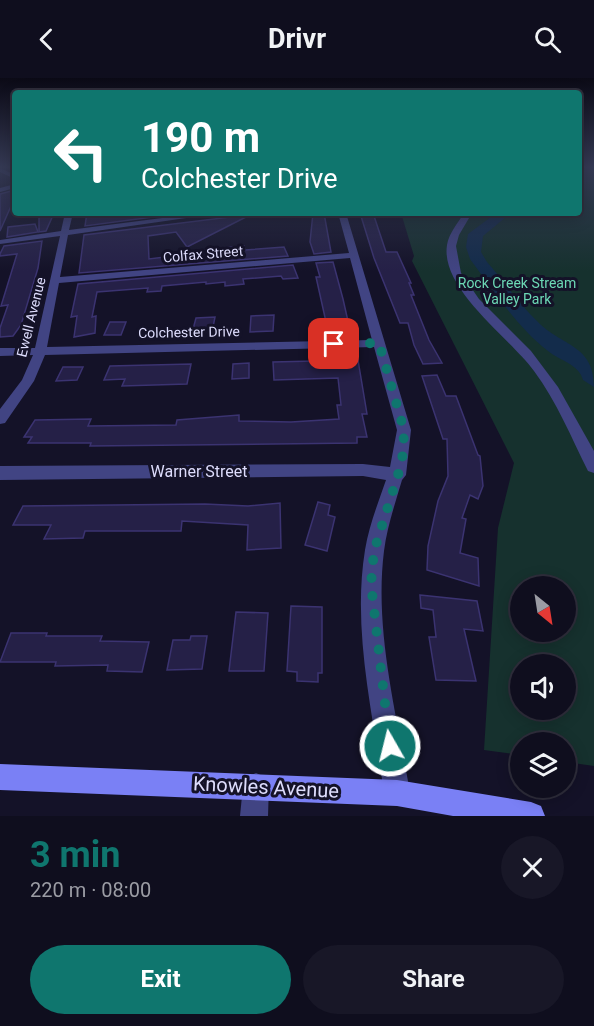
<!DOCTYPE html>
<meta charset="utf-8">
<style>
body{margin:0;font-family:Roboto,sans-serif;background:#181727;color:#f1f3f6;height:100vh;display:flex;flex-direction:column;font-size:22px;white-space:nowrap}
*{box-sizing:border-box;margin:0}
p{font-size:20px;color:#9b9ca4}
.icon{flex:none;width:33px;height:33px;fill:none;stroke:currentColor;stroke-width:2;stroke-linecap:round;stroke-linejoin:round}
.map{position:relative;height:738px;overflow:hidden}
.drawer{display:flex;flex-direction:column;background:#0f0e1e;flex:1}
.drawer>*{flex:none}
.hud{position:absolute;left:12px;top:12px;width:570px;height:126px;border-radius:6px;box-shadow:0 3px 15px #0003,0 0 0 2px #2f2e3c;background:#0f766e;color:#fff;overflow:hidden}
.needle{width:39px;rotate:150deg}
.buttons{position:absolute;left:510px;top:498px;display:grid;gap:12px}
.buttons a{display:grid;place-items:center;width:66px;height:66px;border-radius:50%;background:#0f0e1e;box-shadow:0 3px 15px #0003,0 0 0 2px #2f2e3c;font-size:30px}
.pin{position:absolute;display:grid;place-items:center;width:51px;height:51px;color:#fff;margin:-26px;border-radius:12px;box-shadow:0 3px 9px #0006}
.me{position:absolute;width:66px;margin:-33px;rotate:352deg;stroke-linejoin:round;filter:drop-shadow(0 0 4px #0008)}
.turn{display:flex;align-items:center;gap:21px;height:126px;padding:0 30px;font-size:27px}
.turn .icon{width:78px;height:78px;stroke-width:2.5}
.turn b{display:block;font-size:42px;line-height:51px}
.round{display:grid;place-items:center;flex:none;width:63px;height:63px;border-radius:32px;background:#181727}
.headline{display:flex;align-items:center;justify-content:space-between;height:102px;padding:0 30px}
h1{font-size:36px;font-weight:700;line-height:45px;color:#0f766e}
.primary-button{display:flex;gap:12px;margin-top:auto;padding:12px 30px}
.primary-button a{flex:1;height:69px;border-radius:36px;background:#0f766e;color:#fff;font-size:24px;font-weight:700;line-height:69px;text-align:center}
.primary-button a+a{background:#181727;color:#f1f3f6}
header{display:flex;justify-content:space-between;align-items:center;height:78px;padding:0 30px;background:#0f0e1e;font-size:27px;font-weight:700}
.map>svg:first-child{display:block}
</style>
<header><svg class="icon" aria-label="back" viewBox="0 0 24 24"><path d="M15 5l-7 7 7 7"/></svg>Drivr<svg class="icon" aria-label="search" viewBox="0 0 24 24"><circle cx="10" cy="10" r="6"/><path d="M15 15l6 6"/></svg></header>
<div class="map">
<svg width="594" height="738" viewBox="0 0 594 738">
<rect width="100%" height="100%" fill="#141228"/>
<path fill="#16312e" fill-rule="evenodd" d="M579 89H594V688L566 684V664H520V677L484 672 498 450 514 385 412 183 414 178 401 135H579ZM520 508H566V554H520ZM520 586H566V632H520Z"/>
<path fill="#132c4b" d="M492 135H511L483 158 481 174 487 184C504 203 519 226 538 244 561 268 594 266 594 309L583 302C579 286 560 283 548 273 516 248 494 213 470 181L466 169 468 156 491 139Z"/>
<g fill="#252047" stroke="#3b3371" stroke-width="1.5">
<polygon points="15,112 15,119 0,153 0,116"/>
<polygon points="54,135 46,153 39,154 39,137"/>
<polygon points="87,135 100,135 100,138 120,135 168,137 85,148"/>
<polygon points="313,135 324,135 331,174 314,176 310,164"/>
<polygon points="360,135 373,135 386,174 397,174 411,205 409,205 414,217 411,217 429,262 442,285 423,286 414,267 408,245 400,245 374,180"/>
<polygon points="246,137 246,139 187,169 176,154 148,158 149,181 181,177 182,174 244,168 245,172 284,169 288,178 79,195 84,157"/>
<polygon points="35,146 38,154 7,159 8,149"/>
<polygon points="42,163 38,190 21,247 13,258 0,259 0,250 8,227 1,228 17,176 0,178 0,176 4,168"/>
<polygon points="333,184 343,221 350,252 328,253 316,199 320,199 316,185"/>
<polygon points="293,187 298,200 283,201 281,198 243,201 244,206 225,208 225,204 206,206 206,204 162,208 161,213 147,214 148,210 97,214 92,239 96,238 95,255 74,259 77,238 71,239 78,206"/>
<polygon points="274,237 273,253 250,254 251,238"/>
<polygon points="215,239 212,254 192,255 196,240"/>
<polygon points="110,244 126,244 121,257 104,257"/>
<polygon points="358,282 367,336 362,336 367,359 357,359 357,365 90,368 91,365 28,365 32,359 24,359 35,342 91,341 88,348 176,347 177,342 239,337 239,343 291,344 339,341 337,327 341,327 338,300 274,302 273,284"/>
<polygon points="249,285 249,300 232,301 233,286"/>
<polygon points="191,286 187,306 122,308 125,301 104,302 110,288"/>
<polygon points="63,289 83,289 77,302 56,303"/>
<polygon points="437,297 446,318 456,318 478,377 480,378 483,408 478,421 470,417 462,440 466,441 460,475 478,480 479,508 427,492 428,468 438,423 448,398 447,361 443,361 422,298"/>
<polygon points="318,424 330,427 328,437 335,439 327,473 305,467"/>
<polygon points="280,425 281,470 247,472 248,447 182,443 181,453 85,453 83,460 44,461 51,447 13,447 23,428 205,426 248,428"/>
<polygon points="420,517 477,523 483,553 464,551 476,603 436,602 429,559 436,559 433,532 421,530"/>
<polygon points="291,528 322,529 322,595 318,595 318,604 297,603 297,594 287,593"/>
<polygon points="236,534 268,535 264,593 229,593"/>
<polygon points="11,555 47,555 46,558 102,558 100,563 149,564 142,594 107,593 108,587 55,588 56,584 0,584"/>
<polygon points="191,558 207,558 202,591 167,592 173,562 190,562"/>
</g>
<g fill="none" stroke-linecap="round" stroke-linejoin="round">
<g fill="#414483" fill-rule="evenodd">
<polygon points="0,90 15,97 15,101 0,94"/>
<polygon points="15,106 15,110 0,114 0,110"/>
<path d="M65 135H73L69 152 201 135H221L68 157 60 199 349 175 338 135H346L411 352 406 397 402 402C395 426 387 449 384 473 374 553 397 637 410 715L406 724 397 728 388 724 384 715C373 636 352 552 365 472 369 448 378 425 386 402L363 398 0 402V388L363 386 390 389 397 352 374 269 45 277 34 303 5 345 0 346V331L22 302 33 277 0 278V270H35L60 158 0 166V162L61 153ZM350 180 372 262 47 269 59 205Z"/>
<polygon points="256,695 265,699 269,708 268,738 240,738 243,708 247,699"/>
</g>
<path fill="#414483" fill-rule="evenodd" d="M464 135H472L459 157 456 168 461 195 479 221 531 273 558 309 594 373V395L588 393C571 359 557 324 534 293 510 260 440 211 447 167 449 155 458 145 464 135Z"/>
<polygon fill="#7a80f5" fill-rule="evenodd" points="0,686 397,702 531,724 541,728 545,738 453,738 397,728 0,712"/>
</g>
<linearGradient id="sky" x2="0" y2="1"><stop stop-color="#0b0a16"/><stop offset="0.46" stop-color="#343953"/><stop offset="1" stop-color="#343953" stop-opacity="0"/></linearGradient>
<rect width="594" height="193" fill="url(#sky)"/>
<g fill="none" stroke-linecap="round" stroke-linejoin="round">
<polyline stroke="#0f766e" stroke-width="10" stroke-dasharray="0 18" points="334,266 379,265 404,352 403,376 398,397 374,473 371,506 390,668"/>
</g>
<g text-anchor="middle" stroke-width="6" stroke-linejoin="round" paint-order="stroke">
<g font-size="14" fill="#dddcfc" stroke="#141228">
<text transform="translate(203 176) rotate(-5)" y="5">Colfax Street</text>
<text transform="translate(31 239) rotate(-76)" y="5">Ewell Avenue</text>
<text transform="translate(189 254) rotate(-1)" y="5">Colchester Drive</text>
</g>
<g font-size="14" fill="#6cd8b5" stroke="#141228">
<text x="517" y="210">Rock Creek Stream<tspan x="517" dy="16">Valley Park</tspan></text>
</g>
<g font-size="16" fill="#dddcfc" stroke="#141228">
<text x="199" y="399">Warner Street</text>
</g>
<g font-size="20" fill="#dddcfc" stroke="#141228">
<text transform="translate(266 709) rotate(3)" y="7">Knowles Avenue</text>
</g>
</g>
</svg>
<div class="buttons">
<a><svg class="needle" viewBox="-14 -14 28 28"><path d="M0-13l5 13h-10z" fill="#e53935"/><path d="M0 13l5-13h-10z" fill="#9b9ca4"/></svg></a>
<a><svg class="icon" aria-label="sound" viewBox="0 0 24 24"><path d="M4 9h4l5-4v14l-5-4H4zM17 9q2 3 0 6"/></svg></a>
<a><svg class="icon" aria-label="layers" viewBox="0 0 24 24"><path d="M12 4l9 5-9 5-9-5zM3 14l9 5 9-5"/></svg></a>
</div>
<div class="pin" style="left:334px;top:266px;background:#d93025"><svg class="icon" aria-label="arrive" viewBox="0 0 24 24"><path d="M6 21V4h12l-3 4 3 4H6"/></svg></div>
<svg class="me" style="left:390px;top:668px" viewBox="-20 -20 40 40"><circle r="17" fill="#0f766e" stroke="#fff" stroke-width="3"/><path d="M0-11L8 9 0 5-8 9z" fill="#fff"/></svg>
<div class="hud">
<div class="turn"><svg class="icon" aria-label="left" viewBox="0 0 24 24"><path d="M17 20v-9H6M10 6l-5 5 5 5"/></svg><div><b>190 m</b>Colchester Drive</div></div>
</div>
</div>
<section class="drawer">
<div class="headline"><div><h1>3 min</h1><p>220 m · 08:00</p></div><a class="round"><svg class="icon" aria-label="close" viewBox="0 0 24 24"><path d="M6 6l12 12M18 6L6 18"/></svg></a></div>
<div class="primary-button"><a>Exit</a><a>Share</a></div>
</section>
